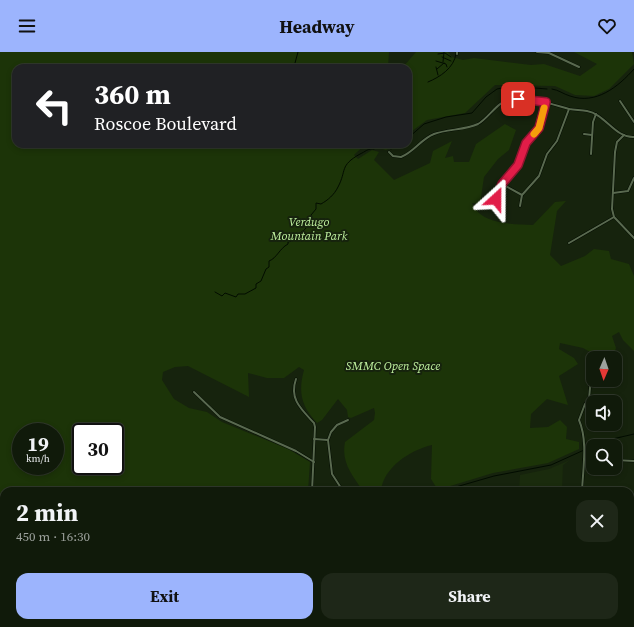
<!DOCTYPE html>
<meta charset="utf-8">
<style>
body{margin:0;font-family:"Source Serif 4",serif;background:#1e2718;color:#f1f3f6;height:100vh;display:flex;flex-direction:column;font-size:15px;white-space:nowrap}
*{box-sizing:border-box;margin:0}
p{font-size:13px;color:#9ca19c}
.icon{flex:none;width:22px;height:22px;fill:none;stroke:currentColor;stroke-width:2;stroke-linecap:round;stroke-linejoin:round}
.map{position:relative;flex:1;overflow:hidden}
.details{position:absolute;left:0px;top:435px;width:634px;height:140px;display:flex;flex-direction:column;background:#101a0a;border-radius:12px 12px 0 0;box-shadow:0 2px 6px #0003,0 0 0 1px #30382b}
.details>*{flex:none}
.hud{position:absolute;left:12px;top:12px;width:400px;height:84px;border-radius:12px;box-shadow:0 2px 6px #0003,0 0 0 1px #30382b;background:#202124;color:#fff;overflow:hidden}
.needle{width:26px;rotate:182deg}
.controls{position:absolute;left:586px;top:299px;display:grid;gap:8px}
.controls a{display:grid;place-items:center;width:36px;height:36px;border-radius:8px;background:#101a0a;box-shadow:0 2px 6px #0003,0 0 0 1px #30382b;font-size:20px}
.speed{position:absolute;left:12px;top:371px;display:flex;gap:8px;font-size:20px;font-weight:700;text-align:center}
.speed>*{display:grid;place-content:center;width:52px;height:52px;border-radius:50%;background:#101a0a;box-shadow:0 2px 6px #0003,0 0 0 1px #30382b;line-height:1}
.speed small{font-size:10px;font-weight:400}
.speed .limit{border:2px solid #111;border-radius:6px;background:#fff;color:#111}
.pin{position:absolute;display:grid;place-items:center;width:34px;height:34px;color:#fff;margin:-17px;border-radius:8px;box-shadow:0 2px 6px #0006}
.me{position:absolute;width:44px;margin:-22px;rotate:24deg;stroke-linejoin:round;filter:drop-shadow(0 0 3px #0008)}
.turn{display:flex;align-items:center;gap:14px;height:84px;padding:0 16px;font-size:18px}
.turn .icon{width:52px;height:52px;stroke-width:2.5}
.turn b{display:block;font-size:28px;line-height:34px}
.round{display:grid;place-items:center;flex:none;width:42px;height:42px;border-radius:12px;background:#1e2718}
.head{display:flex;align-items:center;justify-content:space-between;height:68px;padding:0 16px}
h1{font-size:24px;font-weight:700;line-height:30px}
.action{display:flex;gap:8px;margin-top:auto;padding:8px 16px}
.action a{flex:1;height:46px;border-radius:12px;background:#9cb4fd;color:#111;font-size:16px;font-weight:700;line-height:46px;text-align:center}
.action a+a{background:#1e2718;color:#f1f3f6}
header{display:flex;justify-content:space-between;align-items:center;height:52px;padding:0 16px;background:#9cb4fd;color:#111;font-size:18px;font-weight:700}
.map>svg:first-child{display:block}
</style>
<header><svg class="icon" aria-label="menu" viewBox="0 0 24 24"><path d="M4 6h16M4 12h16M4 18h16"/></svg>Headway<svg class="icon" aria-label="heart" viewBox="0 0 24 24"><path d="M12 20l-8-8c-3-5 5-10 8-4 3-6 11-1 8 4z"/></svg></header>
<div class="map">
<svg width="634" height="575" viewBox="0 0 634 575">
<rect width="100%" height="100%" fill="#16230d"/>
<polygon fill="#1a2b0d" points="570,408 563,413 562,439 519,439 520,423 549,417"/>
<g fill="#1c3408" fill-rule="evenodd">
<path d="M0 0H389L388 16H16V92H399L386 98C371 93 366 90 354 103L358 107 372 98 379 100 374 108 394 128 430 111 433 99 452 89 445 106 453 104 454 110H469L476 92 505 72 516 78 509 98 498 107 484 125 480 152 472 151C481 173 513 172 533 173L555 150 566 149 557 159 550 203 561 214 585 204 594 197 609 199 611 207 629 212 634 224V299L623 288 619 280 612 284 616 296 612 306H601L583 296 560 291 559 297 574 306 578 312 559 324 568 353 547 347 531 362 530 376 548 375 560 368 567 375 566 387 579 390V397L548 411 493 421 447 435H436L431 427 432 393C410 398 383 416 381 439H363C352 423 341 410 345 390L374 368 375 361 374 356 351 366 348 365 347 358 338 347 322 368 317 371C301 354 298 340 304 318L299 315 284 326H267L248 321 249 345 188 314 175 315 163 320 162 328 174 347 189 356 207 360 222 370 288 397 310 410 308 439H4V512L0 513ZM21 380H55V414H21ZM81 380H115V414H81Z"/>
<polygon points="416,0 448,0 452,5 463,8 474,6 531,13 544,12 580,24 597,12 574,0 632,0 634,12 609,37 594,44 575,43 555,34 495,33 465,61 427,68 408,82 408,16 396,16 403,15"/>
<polygon points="67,571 173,571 175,575 66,575"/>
<polygon points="206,571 275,571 275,575 209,575"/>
<polygon points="307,571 325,571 325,574 337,574 339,571 419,571 417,575 305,575"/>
<polygon points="476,571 511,571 508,575 475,575"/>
</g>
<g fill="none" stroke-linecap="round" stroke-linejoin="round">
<g stroke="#020c00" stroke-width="1">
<polyline points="438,2 445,1 451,5"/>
<polyline points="442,5 451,9"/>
<polyline points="436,9 446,12 447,15"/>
<polyline points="443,10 444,0"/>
<polyline points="436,15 438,23"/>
<polyline points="290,16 295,11 298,0"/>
<polyline points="437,17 444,11"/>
<path d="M428 30C440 25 454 16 456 2"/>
<path d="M552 37C559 38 563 42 570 44 596 53 618 35 634 17"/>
<polyline points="408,86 424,72 446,65 472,61 486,45 497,37 511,34 547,37"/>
<polyline points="391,97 401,92"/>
<path d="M215 240 222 244 225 241 236 245 238 242H245L256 236V232L261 229 266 217 269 215V209C277 206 279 197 288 192V190L299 187 298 182C302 180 308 176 309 170L312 168 311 163 316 157V151L321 152C328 148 334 143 338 135 347 118 339 114 360 102 365 100 368 96 374 97"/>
<polyline points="442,439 494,424 551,413 604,389 634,382"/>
<polyline points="0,516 4,515"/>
<polyline points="422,575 423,571"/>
</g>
<g stroke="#030c00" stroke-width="3">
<g id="street">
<polyline points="457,0 457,2"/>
<polyline points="537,0 549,1 579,15"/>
<polyline points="518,47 519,59"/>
<polyline points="620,49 634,70"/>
<polyline points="584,82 592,83"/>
<polyline points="624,83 617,90 615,100 612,157 614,165 634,186"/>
<path d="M389 100 393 104 401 105C414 100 421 87 434 82 447 77 466 78 478 72 490 65 497 49 512 47 531 45 551 52 569 57 575 58 581 58 587 59 605 62 615 86 634 85"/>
<polyline points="591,102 593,70 596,62"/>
<polyline points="502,132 522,143"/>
<polyline points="613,141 628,139 634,126"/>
<polyline points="520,154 522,143 539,124 547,102 557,89 569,57"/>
<polyline points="494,156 502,132 518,113 526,91 539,76 546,50"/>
<polyline points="569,191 614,165"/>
<path d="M296 327C289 347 301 357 314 371L315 375 312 439"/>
<polyline points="194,340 220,365 296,399 314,410"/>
<polyline points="314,387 328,388"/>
<polyline points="584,407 593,407"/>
<polyline points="615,408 634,409"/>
<polyline points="343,439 332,422 328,388 331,380 337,373 348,368"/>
<path d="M582 439C583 416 588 389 579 368L585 352 589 347 592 314"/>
<polyline points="630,546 634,544"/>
<polyline points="58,571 61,575"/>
<polyline points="532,575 534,571"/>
<polyline points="576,575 577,571"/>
</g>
</g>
<g stroke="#030c00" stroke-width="4.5">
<g id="primary">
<polyline points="630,474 634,475"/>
<polyline points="0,531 4,531"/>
</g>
</g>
<use href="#street" stroke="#59694f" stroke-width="2"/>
<use href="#primary" stroke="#75a750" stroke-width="3.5"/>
</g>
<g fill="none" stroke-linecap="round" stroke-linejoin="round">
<g stroke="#92132f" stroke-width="10">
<polyline id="route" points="496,147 502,132 518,113 526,91 539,76 546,50 518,47"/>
</g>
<use href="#route" stroke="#e11d48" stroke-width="7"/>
<polyline stroke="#f59e0b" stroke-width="7" points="534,82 539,76 544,56"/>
</g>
<g text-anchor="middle" stroke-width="4" stroke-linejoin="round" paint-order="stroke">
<g font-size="12" font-style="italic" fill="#c0f1a0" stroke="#16230d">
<text x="309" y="174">Verdugo<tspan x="309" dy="14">Mountain Park</tspan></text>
<text x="393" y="318">SMMC Open Space</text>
</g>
</g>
</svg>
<div class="controls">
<a><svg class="needle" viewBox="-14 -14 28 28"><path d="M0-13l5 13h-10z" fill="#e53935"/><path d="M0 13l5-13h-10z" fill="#9ca19c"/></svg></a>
<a><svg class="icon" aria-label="sound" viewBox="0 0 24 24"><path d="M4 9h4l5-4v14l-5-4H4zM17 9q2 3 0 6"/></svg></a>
<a><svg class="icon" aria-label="search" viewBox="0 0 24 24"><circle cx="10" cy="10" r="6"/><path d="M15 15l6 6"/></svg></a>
</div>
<div class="speed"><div>19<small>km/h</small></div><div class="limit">30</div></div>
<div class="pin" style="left:518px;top:47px;background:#d93025"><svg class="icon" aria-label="arrive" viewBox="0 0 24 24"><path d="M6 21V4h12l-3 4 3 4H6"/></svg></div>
<svg class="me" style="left:496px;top:147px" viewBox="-20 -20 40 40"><path d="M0-17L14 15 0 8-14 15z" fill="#e11d48" stroke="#fff" stroke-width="4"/></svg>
<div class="hud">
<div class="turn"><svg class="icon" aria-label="left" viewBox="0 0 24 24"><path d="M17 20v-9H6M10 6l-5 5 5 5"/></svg><div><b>360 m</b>Roscoe Boulevard</div></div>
</div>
<section class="details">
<div class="head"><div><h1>2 min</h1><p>450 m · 16:30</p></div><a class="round"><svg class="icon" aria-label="close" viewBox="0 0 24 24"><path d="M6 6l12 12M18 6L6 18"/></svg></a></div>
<div class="action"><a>Exit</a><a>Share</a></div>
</section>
</div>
